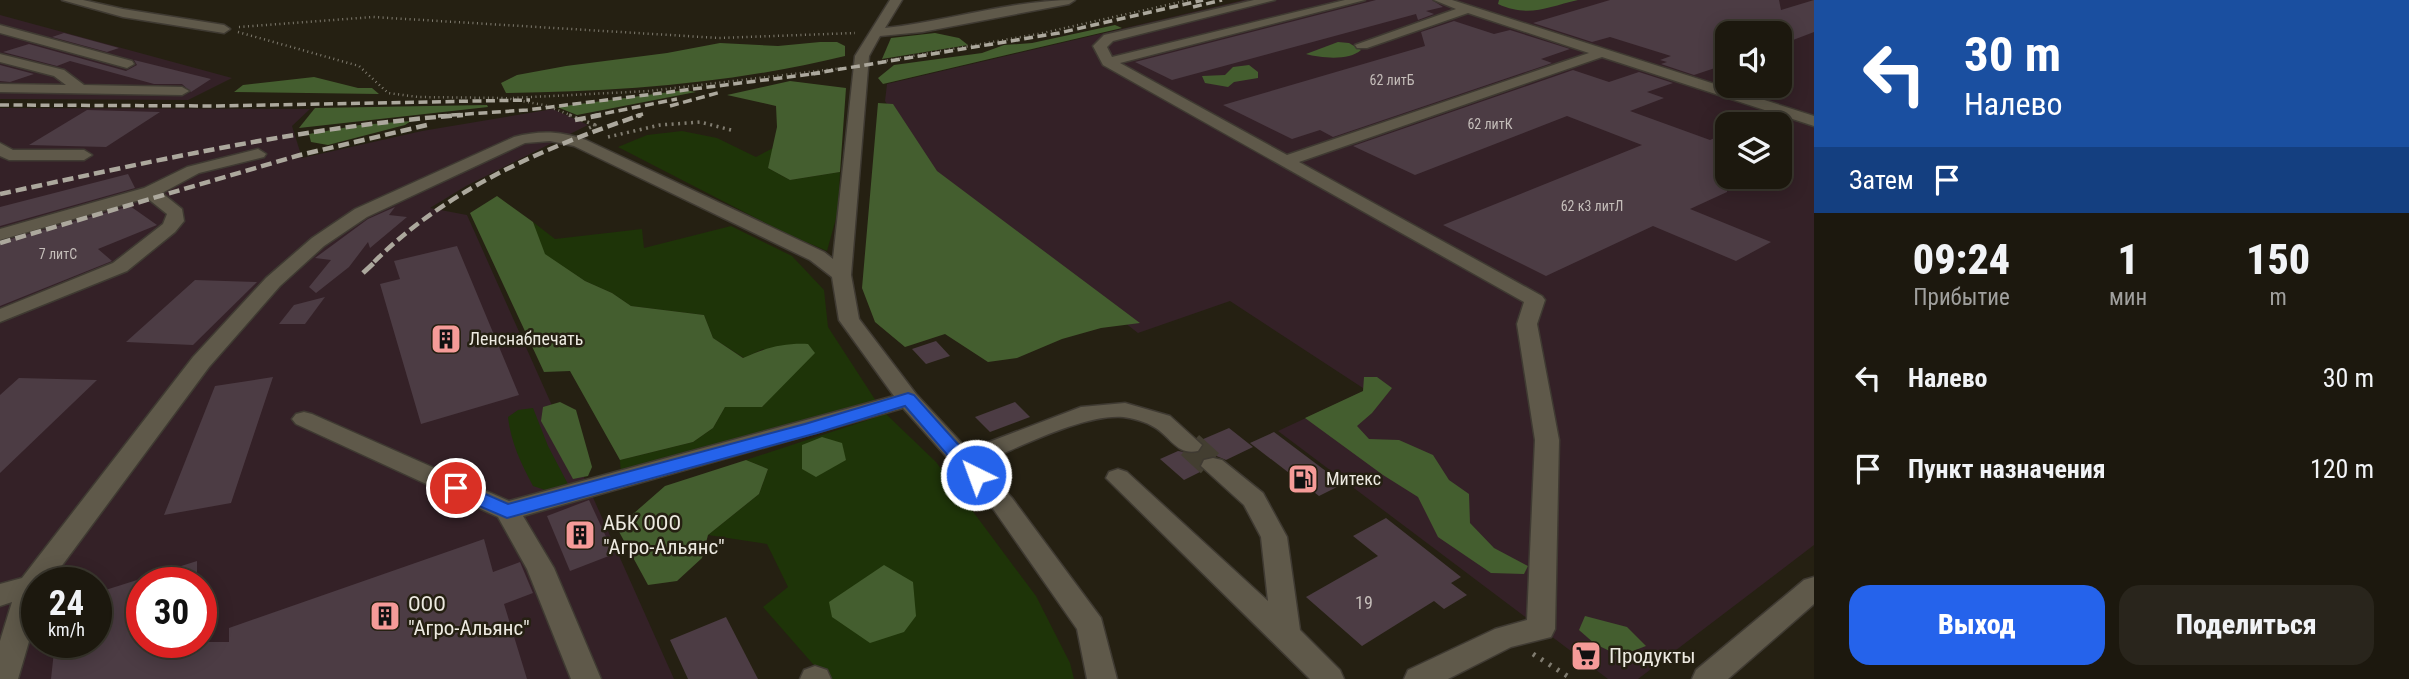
<!DOCTYPE html>
<html lang="ru">
<meta charset="utf-8">
<style>
body{margin:0;font-family:"Roboto Condensed",sans-serif;background:#29251c;color:#f1f3f6;height:100vh;display:flex;flex-direction:column;font-size:26px;white-space:nowrap}
*{box-sizing:border-box;margin:0}
p{font-size:23px;color:#a0a09e}
.icon{flex:none;width:38px;height:38px;fill:none;stroke:currentColor;stroke-width:2;stroke-linecap:round;stroke-linejoin:round}
.map{position:relative;flex:1;overflow:hidden}
.details{display:flex;flex-direction:column;background:#1c180e;width:595px}
.details>*{flex:none}
.banner{background:#1a4fa0;color:#fff;overflow:hidden}
.controls{position:absolute;left:1715px;top:21px;display:grid;gap:14px}
.controls a{display:grid;place-items:center;width:77px;height:77px;border-radius:14px;background:#1c180e;box-shadow:0 4px 18px #0003,0 0 0 2px #3a372e;font-size:35px}
.speed{position:absolute;left:21px;top:567px;display:flex;gap:14px;font-size:35px;font-weight:700;text-align:center}
.speed>*{display:grid;place-content:center;width:91px;height:91px;border-radius:50%;background:#1c180e;box-shadow:0 4px 18px #0003,0 0 0 2px #3a372e;line-height:1}
.speed small{font-size:18px;font-weight:400}
.speed .limit{border:10px solid #d22;background:#fff;color:#111}
.pin{position:absolute;display:grid;place-items:center;width:60px;height:60px;color:#fff;margin:-30px;border:4px solid #fff;border-radius:50%;box-shadow:0 2px 7px #0007}
.me{position:absolute;width:77px;margin:-38px;rotate:318deg;stroke-linejoin:round;filter:drop-shadow(0 0 5px #0008)}
.turn{display:flex;align-items:center;gap:24px;height:147px;padding:0 35px;font-size:32px}
.turn .icon{width:91px;height:91px;stroke-width:2.5}
.turn b{display:block;font-size:49px;line-height:60px}
.then{display:flex;align-items:center;height:66px;padding:0 35px;background:#0003;gap:14px;font-size:26px}
.eta{display:flex;justify-content:space-evenly;align-items:center;height:119px;text-align:center}
.eta b{font-size:42px;font-weight:800;line-height:49px}
.action{display:flex;gap:14px;margin-top:auto;padding:14px 35px}
.action a{flex:1;height:80px;border-radius:21px;background:#2563eb;color:#fff;font-size:28px;font-weight:800;line-height:80px;text-align:center}
.action a+a{background:#29251c;color:#f1f3f6}
ul{padding:0;list-style:none}
li{display:flex;align-items:center;gap:21px;height:91px;padding:0 35px}
li div{flex:1}
li b{display:block;font-size:26px}
li em{font-style:normal}
main{display:flex;flex:1;min-height:0}
.map>svg:first-child{display:block}
</style>
<main>
<div class="map">
<svg width="1814" height="679" viewBox="0 0 1814 679">
<rect width="100%" height="100%" fill="#252012"/>
<g fill="#342127" fill-rule="evenodd">
<path d="M1244 0H1814V545L1638 679H1608L1278 431 1366 390 1230 301 1138 333 929 171 885 101 887 84ZM1727 33H1780V86H1727ZM1727 124H1780V177H1727Z"/>
<polygon points="0,15 232,78 188,100 0,99"/>
<path d="M0 108 310 109 292 126 302 158 422 131 553 109 588 125 466 186 430 208 467 215 674 679H0ZM37 583H96V642H37ZM142 583H201V642H142Z"/>
</g>
<g fill="#1e3408">
<polygon points="682,131 717,138 756,157 773,148 768,168 790,180 840,172 838,211 827,251 785,233 618,147 647,135"/>
<polygon points="533,222 555,239 642,229 644,248 731,226 792,256 824,290 828,327 876,401 621,475 620,460 693,442 713,428 725,407 762,407 783,383 763,349 744,358 713,338 704,315 631,306 612,293 585,281 544,254"/>
<path d="M533 408 548 446 569 486 551 492 533 486C521 463 511 443 508 417L518 410Z"/>
<polygon points="886,414 936,462 1036,596 1070,663 1074,679 826,679 763,607 788,587 767,544 708,535 759,494 768,469 746,460"/>
</g>
<g fill="#445e2f">
<path d="M1499 0H1578C1547 7 1529 18 1498 4Z"/>
<polygon points="1115,25 1122,28 883,84 878,78 894,65 982,53 1004,45 1032,43"/>
<polygon points="935,33 959,38 968,45 882,59 891,38"/>
<path d="M820 42H837L845 46V56C735 83 619 92 506 93L501 83 517 75 566 66 667 53 720 43 778 46Z"/>
<path d="M1338 42 1349 43 1361 50C1349 61 1321 58 1306 54Z"/>
<polygon points="1249,65 1258,72 1258,78 1234,82 1228,87 1205,83 1202,76 1225,75 1233,67"/>
<polygon points="314,77 358,88 372,88 379,94 234,92 243,85"/>
<polygon points="790,81 846,88 840,172 790,180 768,168 777,127 776,106 727,95"/>
<polygon points="685,90 696,92 577,115 557,107"/>
<polygon points="878,103 893,104 937,171 1140,323 1101,328 1062,339 1017,358 988,362 945,334 905,347 875,322 862,288"/>
<polygon points="487,105 488,107 299,128 315,108"/>
<polygon points="411,121 405,125 328,145 311,142 309,134 360,125"/>
<path d="M497 196 533 222 545 254 585 281 612 293 631 306 704 315 713 338 743 358C765 348 783 343 808 344L815 353 762 407H725L713 428 693 442 620 460 570 371 544 372 470 213Z"/>
<polygon points="1364,377 1377,377 1392,388 1372,413 1357,426 1369,439 1399,440 1433,455 1449,480 1469,494 1470,523 1494,548 1528,566 1524,574 1491,573 1438,537 1418,497 1383,475 1305,418 1363,391"/>
<polygon points="560,402 576,410 592,467 588,476 573,479 541,421 543,407"/>
<polygon points="822,437 842,443 846,460 816,477 802,469 802,445"/>
<polygon points="746,460 768,469 759,494 708,535 702,558 677,581 648,585 617,528 665,486"/>
<polygon points="884,565 913,582 916,616 904,632 870,643 832,617 829,602"/>
<polygon points="1585,616 1627,627 1646,646 1620,656 1595,644 1579,630"/>
</g>
<g fill="#4c3c44">
<polygon points="1376,0 1432,0 1443,7 1426,11 1434,14 1418,20 1416,14 1172,80 1135,62"/>
<polygon points="1610,0 1779,0 1781,10 1814,0 1814,32 1780,45 1780,33 1727,33 1727,64 1694,75 1661,64 1667,62 1660,60 1671,56 1610,37 1592,42 1533,23"/>
<polygon points="1454,21 1494,34 1510,30 1570,49 1541,59 1552,63 1333,137 1320,130 1292,139 1223,105 1425,46 1421,32"/>
<polygon points="64,33 119,48 107,52 52,37"/>
<polygon points="29,44 126,71 137,65 134,60 211,79 191,92 182,84 154,84 70,61 57,66 3,52"/>
<polygon points="0,65 34,74 10,82 0,81"/>
<polygon points="1573,70 1609,82 1639,72 1673,83 1647,92 1664,98 1630,111 1710,140 1717,137 1727,141 1727,192 1690,209 1771,242 1736,261 1653,226 1546,276 1443,225 1642,145 1567,116 1415,175 1353,146"/>
<polygon points="87,110 160,112 106,147 29,145"/>
<polygon points="128,174 135,188 0,226 0,207"/>
<polygon points="130,206 157,225 98,249 112,261 0,306 0,242"/>
<polygon points="395,207 389,215 407,217 370,248 368,242 349,267 316,293 309,287 331,260 315,258 368,219"/>
<polygon points="457,246 519,395 421,424 380,284 400,279 394,261"/>
<polygon points="195,280 257,282 193,345 126,342"/>
<polygon points="325,297 305,324 279,324 294,305"/>
<polygon points="936,341 950,356 926,364 912,349"/>
<polygon points="273,377 231,503 164,515 215,386"/>
<polygon points="19,378 97,380 0,473 0,395"/>
<polygon points="1015,402 1030,417 990,432 975,417"/>
<polygon points="1229,428 1253,447 1226,460 1214,455 1203,457 1198,466 1202,471 1184,480 1160,459 1178,451 1198,454 1205,445 1201,440"/>
<polygon points="1274,432 1343,484 1319,496 1250,443"/>
<polygon points="589,500 614,554 570,571 547,516"/>
<polygon points="1386,518 1461,577 1451,583 1467,595 1444,609 1434,601 1362,646 1306,597 1378,556 1353,536"/>
<polygon points="484,539 493,572 520,562 533,593 504,604 527,679 51,679 55,642 96,642 96,593 197,561 197,583 142,583 142,642 229,642 229,628"/>
<polygon points="726,617 758,679 688,679 670,640"/>
</g>
<g fill="none" stroke-linecap="round" stroke-linejoin="round">
<polyline stroke="#433e31" stroke-width="21" stroke-dasharray="21 10" stroke-linecap="butt" points="1190,445 1192,447"/>
<polyline stroke="#433e31" stroke-width="27" stroke-dasharray="27 13" stroke-linecap="butt" points="1190,445 1213,466"/>
<g stroke="#3f3a32" stroke-width="3">
<g id="minor">
<polygon points="62,0 83,0 123,9 224,25 230,29 224,33 123,17"/>
<path d="M890 0H902L885 28C948 21 1012 0 1075 0L1069 4 922 32 880 36 869 56 851 275 859 319 916 394 968 450 1081 407 1125 403 1170 416 1202 445 1198 451C1177 456 1170 436 1154 427 1147 422 1132 418 1123 417 1083 414 1019 448 980 463L1012 498 1101 618 1117 679H1087L1077 629 994 510 903 408 523 516 554 568 601 679H571L527 569 498 517 296 424 292 419 296 414 304 412 312 414 509 501 894 396 839 320 832 277 810 260 574 146 550 141 525 143 367 217 324 246 280 286 209 367 49 583H37V614L18 679H0V641L12 602 0 606V584L22 578 193 357 266 278 312 238 355 209 514 137C540 130 561 131 586 140L824 252 833 259 855 56Z"/>
<polygon points="1254,0 1275,0 1113,41 1107,47 1112,57 1345,0 1365,0 1120,63 1287,155 1589,53 1468,13 1367,48 1357,48 1355,45 1456,9 1434,0 1452,0 1814,116 1814,126 1602,57 1299,162 1542,296 1545,300 1537,324 1559,440 1555,629 1551,637 1511,647 1448,679 1404,679 1408,670 1495,629 1527,620 1535,440 1517,324 1524,302 1103,65 1093,46 1104,35"/>
<polygon points="0,25 132,61 134,64 127,68 0,33"/>
<polygon points="0,54 64,70 84,85 182,87 189,91 182,95 0,92 0,84 66,85 54,76 0,62"/>
<polygon points="0,143 13,150 84,150 92,155 84,160 9,160 0,156"/>
<polygon points="258,149 266,154 264,157 199,173 162,193 182,209 184,221 175,232 127,271 0,322 0,309 113,263 163,224 167,214 147,198 0,240 0,229 144,188 187,167"/>
<polygon points="1213,458 1222,460 1263,493 1287,537 1300,630 1340,670 1344,679 1310,679 1106,478 1109,472 1118,469 1127,472 1268,601 1261,537 1244,505 1201,466 1204,460"/>
<polygon points="1814,577 1814,604 1728,679 1692,679 1696,670 1804,580"/>
<polygon points="815,666 827,670 831,679 800,679 804,670"/>
</g>
</g>
<g stroke="#807c70" stroke-width="2.5" stroke-dasharray="1 3.5" stroke-linecap="butt">
<polyline points="239,27 373,17 719,38 855,33"/>
<polyline points="238,32 359,66 388,93 418,97 505,98 544,105 573,116"/>
<polyline points="878,62 1038,34 1189,0"/>
<polyline points="513,98 649,91 843,68"/>
</g>
<g stroke="#807c70" stroke-width="3.5" stroke-dasharray="2 4.5" stroke-linecap="butt">
<polyline points="569,115 595,125 589,128"/>
<polyline points="608,137 660,125 700,122 735,131"/>
</g>
<polyline stroke="#807c70" stroke-width="5" stroke-dasharray="2.5 7" stroke-linecap="butt" points="1533,654 1572,679"/>
<use href="#minor" fill="#5f594a" fill-rule="evenodd"/>
<g stroke="#aca89d" stroke-width="3.5" stroke-dasharray="9 4.5" stroke-linecap="butt">
<polyline points="1193,7 1222,0"/>
<polyline points="811,74 1059,33 1203,0"/>
<polyline points="0,105 218,106 530,100"/>
<polyline points="670,106 721,92"/>
<polyline points="438,116 527,110 820,73"/>
<polyline points="592,116 677,99"/>
<polyline points="636,116 643,114"/>
</g>
<g stroke="#aca89d" stroke-width="4.5" stroke-dasharray="11 5" stroke-linecap="butt">
<polyline points="575,120 601,115"/>
<path d="M0 194C154 161 305 126 463 115"/>
<polyline points="0,243 300,155 427,125"/>
<path d="M374 262C447 189 545 147 641 115"/>
</g>
<polyline stroke="#aca89d" stroke-width="5" stroke-dasharray="14 7" stroke-linecap="butt" points="363,273 376,261"/>
</g>
<polygon fill="#2563eb" stroke="#184099" stroke-width="2" points="908,393 914,395 982,471 985,475 982,480 969,480 905,406 817,433 507,518 449,493 447,488 449,483 456,481 508,504 805,424"/>
<defs>
<g id="building-square" transform="scale(1.575)"><rect x="-9" y="-9" width="18" height="18" rx="4" fill="#f59b98" stroke="#252012"/><path d="M-4-6H4V6H1V3H-1V6H-4ZM-2.5-4.3h1.7v1.8h-1.7ZM.8-4.3h1.7v1.8H.8ZM-2.5-1h1.7V.8h-1.7ZM.8-1h1.7V.8H.8Z" fill="#111"/></g>
<g id="fuel-square" transform="scale(1.575)"><rect x="-9" y="-9" width="18" height="18" rx="4" fill="#f59b98" stroke="#252012"/><path d="M-5.5-6h7V0h2V4h1.3V-2.5L3-4.5l.8-.8L6-3V5H2.5V1h-1V6h-7ZM-4.2-4.7v3.2H.2V-4.7Z" fill="#111"/></g>
<g id="supermarket-square" transform="scale(1.575)"><rect x="-9" y="-9" width="18" height="18" rx="4" fill="#f59b98" stroke="#252012"/><path d="M-6-5.5h2.5l.6 2H6L4.5 2H-2.5L-4.4-4H-6ZM-1.5 3.2a1.3 1.3 0 1 0 .1 0ZM3 3.2a1.3 1.3 0 1 0 .1 0Z" fill="#111"/></g>
</defs>
<g fill-rule="evenodd">
<use href="#building-square" x="446" y="339"/>
<use href="#fuel-square" x="1303" y="479"/>
<use href="#building-square" x="580" y="535"/>
<use href="#building-square" x="385" y="616"/>
<use href="#supermarket-square" x="1586" y="656"/>
</g>
<g text-anchor="middle" stroke-width="5" stroke-linejoin="round" paint-order="stroke">
<g font-size="14" fill="#c5beba">
<text x="1392" y="85">62 литБ</text>
<text x="1490" y="129">62 литК</text>
<text x="1592" y="211">62 к3 литЛ</text>
<text x="58" y="259">7 литС</text>
</g>
<g font-size="18" fill="#edeae1" stroke="#252012" text-anchor="start">
<text x="469" y="345">Ленснабпечать</text>
<text x="1326" y="485">Митекс</text>
</g>
<g font-size="18" fill="#c5beba">
<text x="1364" y="609">19</text>
</g>
<g font-size="21" fill="#edeae1" stroke="#252012" text-anchor="start">
<text x="603" y="530">АБК ООО<tspan x="603" dy="24">"Агро-Альянс"</tspan></text>
<text x="408" y="611">ООО<tspan x="408" dy="24">"Агро-Альянс"</tspan></text>
<text x="1609" y="663">Продукты</text>
</g>
</g>
</svg>
<div class="controls">
<a><svg class="icon" aria-label="sound" viewBox="0 0 24 24"><path d="M4 9h4l5-4v14l-5-4H4zM17 9q2 3 0 6"/></svg></a>
<a><svg class="icon" aria-label="layers" viewBox="0 0 24 24"><path d="M12 4l9 5-9 5-9-5zM3 14l9 5 9-5"/></svg></a>
</div>
<div class="speed"><div>24<small>km/h</small></div><div class="limit">30</div></div>
<div class="pin" style="left:456px;top:488px;background:#d93025"><svg class="icon" aria-label="arrive" viewBox="0 0 24 24"><path d="M6 21V4h12l-3 4 3 4H6"/></svg></div>
<svg class="me" style="left:976px;top:475px" viewBox="-20 -20 40 40"><circle r="17" fill="#2563eb" stroke="#fff" stroke-width="3"/><path d="M0-11L8 9 0 5-8 9z" fill="#fff"/></svg>
</div>
<section class="details">
<div class="banner">
<div class="turn"><svg class="icon" aria-label="left" viewBox="0 0 24 24"><path d="M17 20v-9H6M10 6l-5 5 5 5"/></svg><div><b>30 m</b>Налево</div></div>
<div class="then">Затем<svg class="icon" aria-label="arrive" viewBox="0 0 24 24"><path d="M6 21V4h12l-3 4 3 4H6"/></svg></div>
</div>
<div class="eta">
<div><b>09:24</b><p>Прибытие</p></div>
<div><b>1</b><p>мин</p></div>
<div><b>150</b><p>m</p></div>
</div>
<ul>
<li><svg class="icon" aria-label="left" viewBox="0 0 24 24"><path d="M17 20v-9H6M10 6l-5 5 5 5"/></svg><div><b>Налево</b></div><em>30 m</em></li>
<li><svg class="icon" aria-label="arrive" viewBox="0 0 24 24"><path d="M6 21V4h12l-3 4 3 4H6"/></svg><div><b>Пункт назначения</b></div><em>120 m</em></li>
</ul>
<div class="action"><a>Выход</a><a>Поделиться</a></div>
</section>
</main>
